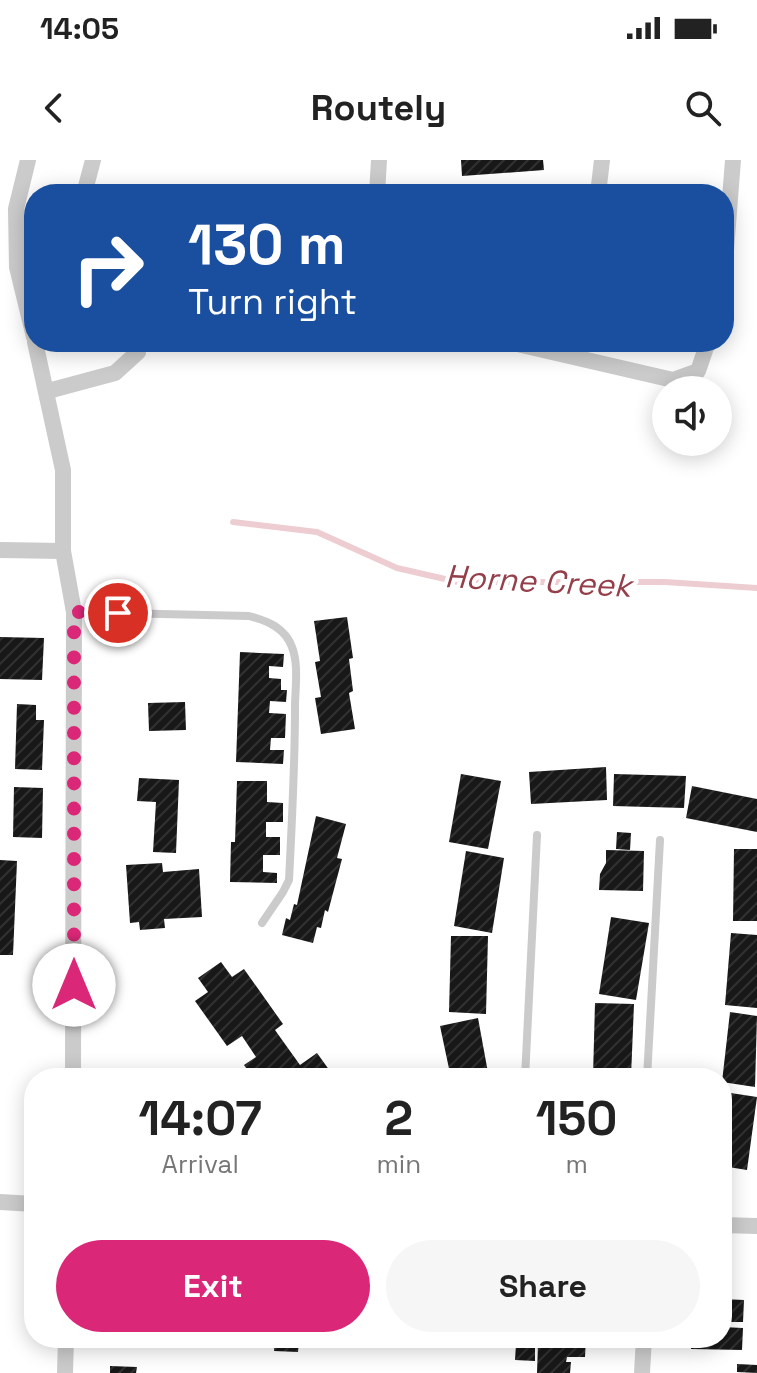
<!DOCTYPE html>
<style>
body{margin:0;font-family:"Space Grotesk",sans-serif;background:#f6f6f6;color:#222;height:100vh;display:flex;flex-direction:column;font-size:30px;white-space:nowrap}
*{box-sizing:border-box;margin:0}
p{font-size:26px;color:#767676}
.icon{flex:none;width:44px;height:44px;fill:none;stroke:currentColor;stroke-width:2;stroke-linecap:round;stroke-linejoin:round}
.map{position:relative;flex:1;overflow:hidden}
.sheet{position:absolute;left:24px;top:908px;width:708px;height:280px;display:flex;flex-direction:column;background:#fff;border-radius:32px;box-shadow:0 4px 20px #0003}
.sheet>*{flex:none}
.top-card{position:absolute;left:24px;top:24px;width:710px;height:168px;border-radius:32px;box-shadow:0 4px 20px #0003;background:#1a4fa0;color:#fff;overflow:hidden}
.controls{position:absolute;left:652px;top:216px;display:grid;gap:16px}
.controls a{display:grid;place-items:center;width:80px;height:80px;border-radius:50%;background:#fff;box-shadow:0 4px 20px #0003;font-size:40px}
.pin{position:absolute;display:grid;place-items:center;width:68px;height:68px;color:#fff;margin:-34px;border:4px solid #fff;border-radius:50%;box-shadow:0 2px 8px #0007}
.me{position:absolute;width:88px;margin:-44px;rotate:0deg;stroke-linejoin:round;filter:drop-shadow(0 0 6px #0008)}
.turn{display:flex;align-items:center;gap:28px;height:168px;padding:0 32px;font-size:36px}
.turn .icon{width:104px;height:104px;stroke-width:2.5}
.turn b{display:block;font-size:56px;line-height:68px}
.eta{display:flex;justify-content:space-evenly;align-items:center;height:136px;text-align:center}
.eta b{font-size:48px;font-weight:600;line-height:56px}
.button{display:flex;gap:16px;margin-top:auto;padding:16px 32px}
.button a{flex:1;height:92px;border-radius:48px;background:#db2777;color:#fff;font-size:32px;font-weight:600;line-height:92px;text-align:center}
.button a+a{background:#f6f6f6;color:#222}
.status{display:flex;justify-content:space-between;align-items:center;height:56px;padding:0 40px;background:#fff;direction:ltr}
.status svg{height:22px;fill:currentColor}
header{display:flex;justify-content:space-between;align-items:center;height:104px;padding:0 32px;background:#fff;font-size:36px;font-weight:600}
.map>svg:first-child{display:block}
</style>
<div class="status"><b>14:05</b><svg viewBox="0 0 49 12"><path d="M0 12V9h3v3zM5 12V6h3v6zM10 12V3h3v9zM15 12V0h3v12zM26 1h20v11H26zM47 4h2v5h-2z"/></svg></div>
<header><svg class="icon" aria-label="back" viewBox="0 0 24 24"><path d="M15 5l-7 7 7 7"/></svg>Routely<svg class="icon" aria-label="search" viewBox="0 0 24 24"><circle cx="10" cy="10" r="6"/><path d="M15 15l6 6"/></svg></header>
<div class="map">
<svg width="757" height="1213" viewBox="0 0 757 1213">
<defs>
<pattern id="building-hatch" width="6" height="6" patternUnits="userSpaceOnUse" patternTransform="scale(2)"><rect width="6" height="6" fill="#181818"/><path d="M-1 1l2-2M0 6l6-6M5 7l2-2" fill="none" stroke="#313131"/></pattern>
</defs>
<rect width="100%" height="100%" fill="#fff"/>
<g fill="none" stroke-linecap="round" stroke-linejoin="round">
<polyline stroke="#edcdd1" stroke-width="6" points="233,362 317,372 397,408 458,422 665,422 757,428"/>
</g>
<g fill="url(#building-hatch)">
<polygon points="461,0 543,0 544,10 462,16"/>
<polygon points="347,457 353,498 349,499 353,531 349,533 355,569 321,574 315,538 321,537 315,502 320,501 314,461"/>
<polygon points="0,477 44,478 42,520 0,519"/>
<polygon points="240,492 284,494 283,507 269,506 269,518 281,519 281,530 287,530 286,542 270,541 269,553 286,554 285,578 271,578 270,590 284,590 283,604 236,602"/>
<polygon points="185,542 186,570 149,571 148,543"/>
<polygon points="17,544 36,545 36,560 44,560 42,610 15,609"/>
<polygon points="606,607 607,640 531,644 529,612"/>
<polygon points="461,614 501,621 488,689 449,682"/>
<polygon points="614,614 686,616 684,648 613,646"/>
<polygon points="139,618 179,620 176,693 153,692 156,642 137,641"/>
<polygon points="237,621 267,621 267,642 283,643 283,662 266,662 266,677 280,677 280,695 263,695 263,712 277,713 277,723 230,722 231,682 235,682"/>
<polygon points="692,626 757,639 757,672 686,658"/>
<polygon points="14,627 43,628 42,678 13,677"/>
<polygon points="316,656 346,664 337,698 342,699 328,752 325,750 321,768 317,767 313,783 282,775 286,758 290,760 294,744 297,745"/>
<polygon points="617,672 631,673 630,690 616,689"/>
<polygon points="734,689 757,689 757,761 733,761"/>
<polygon points="606,690 644,691 643,731 599,730 600,714 606,703"/>
<polygon points="466,691 504,698 492,773 454,766"/>
<polygon points="0,700 17,701 13,795 0,795"/>
<polygon points="162,703 163,712 199,709 202,757 164,759 165,768 140,770 139,762 130,763 126,705"/>
<polygon points="611,757 649,763 636,840 599,834"/>
<polygon points="731,773 757,775 757,848 725,845"/>
<polygon points="451,776 488,776 486,854 449,852"/>
<polygon points="221,802 232,817 244,809 283,864 275,870 300,905 317,893 335,918 253,918 244,905 256,897 242,876 227,886 195,841 208,832 198,818"/>
<polygon points="595,843 634,844 631,917 593,916"/>
<polygon points="730,852 757,856 755,927 722,922"/>
<polygon points="478,858 489,918 451,918 440,866"/>
<polygon points="724,932 757,937 747,1010 722,1006"/>
<polygon points="722,1139 744,1140 743,1162 722,1162"/>
<polygon points="722,1167 743,1168 742,1190 691,1189 692,1178 722,1178"/>
<polygon points="275,1178 306,1178 305,1183 299,1182 298,1192 274,1191"/>
<polygon points="554,1178 586,1178 585,1197 567,1197 566,1202 571,1202 570,1213 537,1213 538,1184 553,1184"/>
<polygon points="516,1184 535,1184 535,1201 515,1200"/>
<polygon points="737,1204 757,1205 757,1213 737,1212"/>
<polygon points="110,1206 137,1207 136,1213 110,1213"/>
</g>
<g fill="none" stroke-linecap="round" stroke-linejoin="round">
<g stroke="#cbcbcb" stroke-width="8">
<path d="M74 452 249 456C268 461 285 468 292 487 299 505 295 529 295 548 295 605 292 662 289 720L283 732 262 763"/>
<polyline points="525,918 537,675"/>
<polyline points="647,918 660,680"/>
</g>
<g stroke="#cbcbcb" stroke-width="16">
<polyline points="28,0 16,49 17,107 34,177"/>
<polyline points="84,34 93,0"/>
<polyline points="377,34 379,0"/>
<polyline points="598,34 602,0"/>
<polyline points="724,116 733,0"/>
<polyline points="35,182 63,310 63,391 74,452 73,918"/>
<polyline points="509,182 673,220 698,211 708,182"/>
<polyline points="48,231 115,213 138,192 137,182"/>
<polyline points="0,390 63,391"/>
<polyline points="0,1042 34,1044"/>
<polyline points="722,1065 757,1066"/>
<polyline points="65,1213 66,1178"/>
<polyline points="642,1213 644,1178"/>
</g>
</g>
<g fill="none" stroke-linecap="round" stroke-linejoin="round">
<polyline stroke="#db2777" stroke-width="14" stroke-dasharray="0 25.2" points="74,825 74,452 118,453"/>
</g>
<g text-anchor="middle" stroke-width="8" stroke-linejoin="round" paint-order="stroke">
<g font-size="32" font-style="italic" fill="#943f4a" stroke="#fff">
<text transform="translate(538 421) rotate(3)" y="11">Horne Creek</text>
</g>
</g>
</svg>
<div class="controls">
<a><svg class="icon" aria-label="sound" viewBox="0 0 24 24"><path d="M4 9h4l5-4v14l-5-4H4zM17 9q2 3 0 6"/></svg></a>
</div>
<div class="pin" style="left:118px;top:453px;background:#d93025"><svg class="icon" aria-label="arrive" viewBox="0 0 24 24"><path d="M6 21V4h12l-3 4 3 4H6"/></svg></div>
<svg class="me" style="left:74px;top:825px" viewBox="-20 -20 40 40"><circle r="19" fill="#fff"/><path d="M0-13L10 11 0 6-10 11z" fill="#db2777"/></svg>
<div class="top-card">
<div class="turn"><svg class="icon" aria-label="right" viewBox="0 0 24 24"><path d="M7 20v-9h11M14 6l5 5-5 5"/></svg><div><b>130 m</b>Turn right</div></div>
</div>
<section class="sheet">
<div class="eta">
<div><b>14:07</b><p>Arrival</p></div>
<div><b>2</b><p>min</p></div>
<div><b>150</b><p>m</p></div>
</div>
<div class="button"><a>Exit</a><a>Share</a></div>
</section>
</div>
